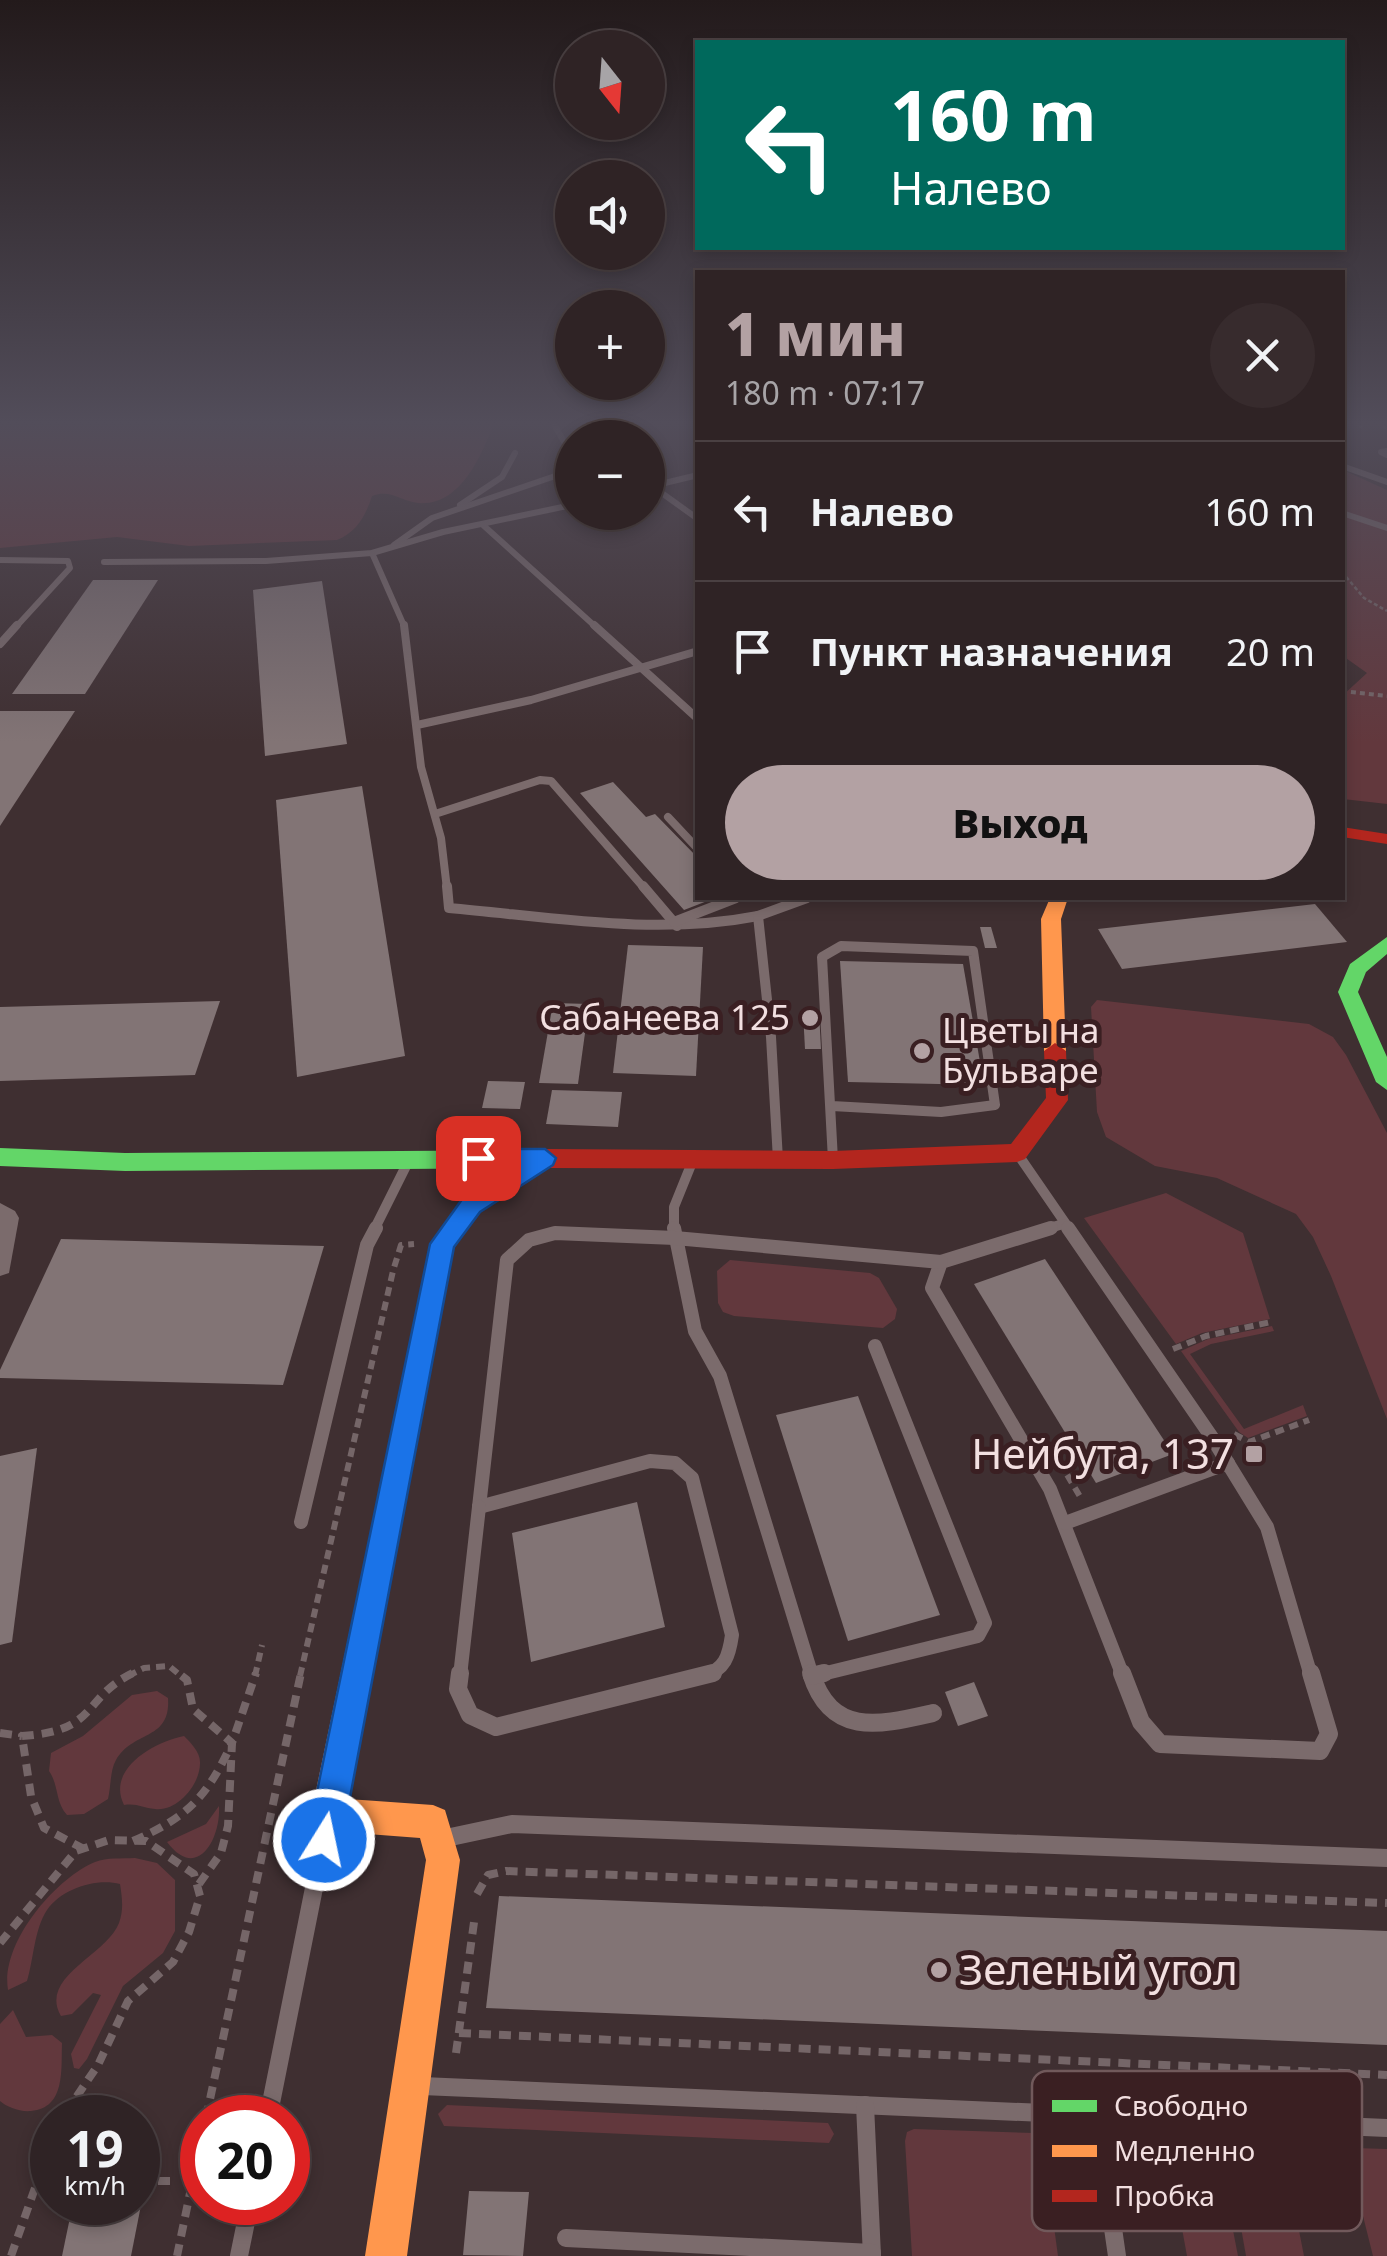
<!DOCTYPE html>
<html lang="ru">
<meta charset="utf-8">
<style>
body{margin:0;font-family:"Noto Sans",sans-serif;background:#372b2d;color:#f1f3f6;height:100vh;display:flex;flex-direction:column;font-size:38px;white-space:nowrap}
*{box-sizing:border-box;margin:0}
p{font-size:32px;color:#a7a4a7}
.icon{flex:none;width:55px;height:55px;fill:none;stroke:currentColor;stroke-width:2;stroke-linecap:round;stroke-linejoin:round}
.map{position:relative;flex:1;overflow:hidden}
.drawer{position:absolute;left:695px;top:270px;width:650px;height:630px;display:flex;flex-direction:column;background:#2f2325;border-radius:0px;box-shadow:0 5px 15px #0003,0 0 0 2px #4a4042}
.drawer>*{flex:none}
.hud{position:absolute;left:695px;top:40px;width:650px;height:210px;border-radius:0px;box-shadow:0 5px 15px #0003,0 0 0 2px #4a4042;background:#00695c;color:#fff;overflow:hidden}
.needle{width:65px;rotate:163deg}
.fabs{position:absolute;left:555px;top:30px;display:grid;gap:20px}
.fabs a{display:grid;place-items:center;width:110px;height:110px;border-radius:50%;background:#2f2325;box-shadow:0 5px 15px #0003,0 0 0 2px #4a4042;font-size:50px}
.speed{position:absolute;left:30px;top:2095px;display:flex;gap:20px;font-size:50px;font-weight:700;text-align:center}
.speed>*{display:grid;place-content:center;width:130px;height:130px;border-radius:50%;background:#2f2325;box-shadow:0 5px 15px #0003,0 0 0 2px #4a4042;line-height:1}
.speed small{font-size:25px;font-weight:400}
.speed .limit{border:15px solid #d22;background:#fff;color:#111}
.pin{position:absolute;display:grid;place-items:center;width:85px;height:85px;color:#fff;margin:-42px;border-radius:20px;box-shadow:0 5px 15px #0006}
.me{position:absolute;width:110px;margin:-55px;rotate:10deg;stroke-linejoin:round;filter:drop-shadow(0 0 8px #0008)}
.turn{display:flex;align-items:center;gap:35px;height:210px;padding:0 30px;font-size:45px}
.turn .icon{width:130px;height:130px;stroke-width:2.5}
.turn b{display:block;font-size:70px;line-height:85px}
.round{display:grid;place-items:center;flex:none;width:105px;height:105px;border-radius:52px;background:#372b2d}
.summary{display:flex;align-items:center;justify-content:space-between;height:170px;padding:0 30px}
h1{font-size:60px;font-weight:800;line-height:75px;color:#b3a1a3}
.action{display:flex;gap:20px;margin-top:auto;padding:20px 30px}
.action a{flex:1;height:115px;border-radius:60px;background:#b3a1a3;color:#111;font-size:40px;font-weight:800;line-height:115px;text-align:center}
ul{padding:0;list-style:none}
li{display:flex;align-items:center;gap:30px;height:140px;padding:0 30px;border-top:2px solid #4a4042}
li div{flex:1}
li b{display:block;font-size:38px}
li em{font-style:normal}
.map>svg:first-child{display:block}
</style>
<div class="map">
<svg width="1387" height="2256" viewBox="0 0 1387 2256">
<rect width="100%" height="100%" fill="#3f2f31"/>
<g fill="#62383d">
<path d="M0 426H493C481 456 460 507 418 503 399 501 392 489 372 496 366 515 357 532 337 540L189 546 117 537 0 548Z"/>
<polygon points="1343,470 1387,490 1387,804 1343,799 1342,696 1367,673 1343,656"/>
<polygon points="1097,1000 1309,1024 1333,1037 1346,1055 1387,1133 1387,1419 1331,1276 1313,1237 1296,1214 1217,1178 1155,1166 1106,1137 1097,1112 1091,1007"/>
<polygon points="1166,1193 1243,1233 1270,1319 1202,1333 1176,1344 1084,1218"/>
<polygon points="730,1260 870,1273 879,1278 897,1309 895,1319 883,1328 734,1316 723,1312 718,1303 717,1271"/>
<polygon points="1272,1326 1274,1331 1211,1344 1190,1354 1244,1429 1303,1405 1307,1416 1248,1438 1239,1432 1181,1351 1208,1339"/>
<path d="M157 1691 168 1698C171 1741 133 1730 116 1760 110 1770 111 1787 108 1799L84 1814 67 1815C55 1802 59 1785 49 1771L51 1753 83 1736 132 1695Z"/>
<path d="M184 1736C191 1743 200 1752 200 1762 201 1784 177 1812 155 1809 143 1808 137 1803 124 1805 106 1769 154 1742 184 1736Z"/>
<path d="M219 1806C221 1839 197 1882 167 1842L206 1824Z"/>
<path d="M135 1858 157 1863 175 1880V1931L163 1953 123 1986 87 2059 79 2069 74 2068 71 2054 101 1995 93 1993 72 2014 61 2016C38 1977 107 1955 119 1923 124 1910 122 1897 120 1884 95 1878 62 1889 47 1910 34 1930 34 1958 27 1981L8 1990C0 1943 56 1878 95 1862 107 1857 122 1859 135 1858Z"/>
<path d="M13 2010 26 2037 52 2035 62 2043C61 2069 66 2108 31 2111 19 2112 7 2107 0 2101V2024Z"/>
<polygon points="447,2105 828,2123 834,2134 829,2143 444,2126 438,2114"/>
<polygon points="914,2129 1034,2133 1042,2138 1058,2256 912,2256 905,2141 907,2132"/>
<polygon points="1354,2148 1387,2149 1387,2256 1373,2256 1349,2160 1349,2152"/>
<polygon points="1168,2152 1218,2153 1238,2256 1187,2256"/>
<polygon points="1228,2154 1285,2159 1304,2256 1246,2256"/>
</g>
<g fill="#827475">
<polygon points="93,580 158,580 85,694 12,694"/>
<polygon points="322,581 347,744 265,756 253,590"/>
<polygon points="0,711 75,711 0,826"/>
<polygon points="613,782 646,817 655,814 698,858 694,868 698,898 715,898 684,910 580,793"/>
<polygon points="362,786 405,1056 297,1077 276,800"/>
<polygon points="1315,904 1347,942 1122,969 1098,929"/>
<polygon points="980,927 991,927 997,948 985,948"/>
<polygon points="628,945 703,947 696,1076 613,1073"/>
<polygon points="840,961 963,964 984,1085 848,1082"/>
<polygon points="220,1001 195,1075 0,1081 0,1007"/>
<polygon points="553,1003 589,1004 578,1084 539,1083"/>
<polygon points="803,1012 819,1012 821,1049 805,1049"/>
<polygon points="488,1081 525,1082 520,1109 482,1108"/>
<polygon points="552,1090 622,1092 618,1127 546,1124"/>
<polygon points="61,1239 324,1246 283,1385 0,1378 0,1370"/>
<polygon points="1045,1259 1173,1454 1096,1483 974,1284"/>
<polygon points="858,1396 940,1615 848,1641 776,1415"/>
<polygon points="37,1448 12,1642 0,1645 0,1456"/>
<polygon points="637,1502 665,1627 531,1662 512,1533"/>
<polygon points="974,1682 988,1716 958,1726 945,1692"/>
<polygon points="499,1896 1387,1931 1387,2045 486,2008"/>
<polygon points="469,2191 529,2192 523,2256 463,2255"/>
<polygon points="138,2200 142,2200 131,2256 62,2256 73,2203"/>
</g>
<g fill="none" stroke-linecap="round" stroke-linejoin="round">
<g stroke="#756668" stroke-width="2.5" stroke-dasharray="4 2.5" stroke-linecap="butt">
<polyline points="1359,426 1365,429"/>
<polyline points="1383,426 1387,429"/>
<polyline points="1342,572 1364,598 1387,611"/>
</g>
<polyline stroke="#756668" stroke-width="4" stroke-dasharray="5 4" stroke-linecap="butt" points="1342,691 1387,696"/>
<g stroke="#756668" stroke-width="6" stroke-dasharray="9 6" stroke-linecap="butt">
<polyline points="1173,1349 1206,1336 1271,1322"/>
<polyline points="1234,1434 1249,1442 1309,1420"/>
<polyline points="1052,1449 1082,1500"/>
<polyline points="128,1676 144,1668 169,1666 181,1676"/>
<polyline points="255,1676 262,1645"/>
<polyline points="300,1676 393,1271 401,1245 414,1244"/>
</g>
<g stroke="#756668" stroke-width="8" stroke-dasharray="12 8" stroke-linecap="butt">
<polyline points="0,1733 22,1736"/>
<path d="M133 1841C188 1817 207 1797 232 1743L193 1709 187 1680 178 1673"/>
<path d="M84 1849 44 1828 31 1796 22 1736C100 1731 81 1698 133 1673"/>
<polyline points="199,1884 221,1853 228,1826 232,1743 256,1673"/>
<polyline points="477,1894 488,1875 506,1871 1387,1903"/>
<polyline points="0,1943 76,1851 109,1840 146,1841 194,1874 200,1896 189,1932 173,1962 128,2001 98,2065 62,2118"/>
<polyline points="459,2033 1387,2075"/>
<polyline points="456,2053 475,1915"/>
<polyline points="206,2118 301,1673"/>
<polyline points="36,2180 52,2181"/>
<polyline points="138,2181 176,2181"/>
<polyline points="11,2256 52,2140"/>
<polyline points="177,2256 202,2135"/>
</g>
<g stroke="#7b6b6c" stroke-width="6">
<polyline points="1387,451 1381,452 1387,455"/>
<polyline points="1342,466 1387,482"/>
<polyline points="652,486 698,519"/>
<polyline points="648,487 698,475"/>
<polyline points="460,505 502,477 515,453"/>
<polyline points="1342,513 1387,528"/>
<polyline points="483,525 597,628"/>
<polyline points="394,545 432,518 564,473 571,454 555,426"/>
<polyline points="372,553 405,628"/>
<polyline points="0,560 68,561 70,568 15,628"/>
<polyline points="104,562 266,561 372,553 443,532 572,505"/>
</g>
<g stroke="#7b6b6c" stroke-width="8">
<polyline points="404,625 421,767 441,838 447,889"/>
<polyline points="594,625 698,719"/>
<polyline points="0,644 17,625"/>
<polyline points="417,725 531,700 698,651"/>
<polyline points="435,814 540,780 551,781 645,889"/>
<polyline points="668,817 698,849"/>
</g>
<g stroke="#7b6b6c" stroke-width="10">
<path d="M447 886 449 908C552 917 655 936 758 916"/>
<polyline points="643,886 677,926"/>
<polyline points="674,922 736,898"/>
<polyline points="832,1106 941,1112 995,1105 973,951 841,946 822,957 833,1160"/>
<polyline points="1017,1153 1070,1230"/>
<polyline points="778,1160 771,1037 758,916 807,898"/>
<polyline points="374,1230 408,1162"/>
<polyline points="674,1230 674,1207 693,1160"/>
<polyline points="1043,1230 1063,1224"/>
</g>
<g stroke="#7b6b6c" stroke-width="14">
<polyline points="674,1228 695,1331 720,1376 812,1676"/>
<polyline points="1051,1228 941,1262 932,1288 1050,1489 1123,1676"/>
<polyline points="1068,1228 1213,1439 1267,1527 1311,1676"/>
<polyline points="479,1507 507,1260 529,1240 555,1233 675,1238 941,1262"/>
<path d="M479 1507 650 1461 675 1463 692 1478 732 1635C729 1656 725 1670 703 1676"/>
<polyline points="301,1522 367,1245 376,1228"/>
<polyline points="1065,1523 1228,1463"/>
<polyline points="460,1676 479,1507"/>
<polyline points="814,1676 978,1636 985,1623 875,1346"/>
</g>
<g stroke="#7b6b6c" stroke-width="18">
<polyline points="460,1673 458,1689 470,1715 496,1727 713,1673"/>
<path d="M811 1673C831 1738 880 1725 933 1713"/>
<polyline points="1122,1673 1141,1722 1160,1744 1320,1751 1329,1734 1311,1673"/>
<polyline points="812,1676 824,1673"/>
<polyline points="446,1838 512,1824 1387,1858"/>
<polyline points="422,2086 1387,2128"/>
<polyline points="865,2105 872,2256"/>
<polyline points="268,2118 327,1823"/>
<polyline points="1107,2187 1117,2256"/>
<polyline points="566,2238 872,2253"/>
<polyline points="239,2256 250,2202"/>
</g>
<polygon fill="#7b6b6c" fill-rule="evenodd" points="0,1203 15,1211 19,1218 9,1273 0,1276"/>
<g fill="#63d668" fill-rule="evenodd">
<polygon points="1387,937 1387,954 1366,972 1358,992 1387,1057 1387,1090 1376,1082 1338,992 1350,964"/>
<polygon points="0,1148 125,1153 541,1150 549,1153 553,1159 549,1165 541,1168 125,1171 0,1166"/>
</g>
<g fill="#ff974d" fill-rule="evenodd">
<polygon points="1050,898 1068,898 1061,919 1066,1051 1055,1059 1044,1051 1041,919"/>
<polygon points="372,1581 383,1585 387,1596 348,1799 433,1805 445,1810 460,1860 407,2256 365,2256 426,1860 420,1838 328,1831 316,1826 311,1814 357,1596 361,1585"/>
</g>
<g fill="#b3261e" fill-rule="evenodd">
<polygon points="1342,827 1387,834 1387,844 1342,837"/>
<polygon points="1055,1043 1066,1051 1068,1100 1025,1159 1017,1162 833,1169 547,1168 479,1212 454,1247 387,1596 383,1607 372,1611 361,1607 357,1596 430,1244 463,1198 533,1153 545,1149 833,1151 1011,1144 1046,1098 1044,1051"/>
</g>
</g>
<linearGradient id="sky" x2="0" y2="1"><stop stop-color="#231a1b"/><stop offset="0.57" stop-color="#524d5a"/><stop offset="1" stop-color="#524d5a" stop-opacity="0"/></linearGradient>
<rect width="1387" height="742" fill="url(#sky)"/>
<polygon fill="#1a73e8" stroke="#114b97" stroke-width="2.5" points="478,1149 545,1149 556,1158 553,1165 480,1212 454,1247 342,1840 337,1852 324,1857 312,1852 307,1840 430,1244 463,1198 512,1167 469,1164 466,1158"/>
<g fill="#b3a1a3" stroke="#3a1f22" stroke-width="4">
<circle cx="810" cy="1018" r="10"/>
<circle cx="922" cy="1051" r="10"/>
<rect x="1244" y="1444" width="20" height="20" rx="5"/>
<circle cx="939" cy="1970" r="10"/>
</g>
<g text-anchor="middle" stroke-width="10" stroke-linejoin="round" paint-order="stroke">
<g font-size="35" fill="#f2dfe0" stroke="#3a1f22" text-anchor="end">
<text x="790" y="1030">Сабанеева 125</text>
<text x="942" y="1043" text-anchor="start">Цветы на<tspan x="942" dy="40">Бульваре</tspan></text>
</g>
<g font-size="42" fill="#f2dfe0" stroke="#3a1f22" text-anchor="end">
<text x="1234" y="1469">Нейбута, 137</text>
<text x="959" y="1985" text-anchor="start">Зеленый угол</text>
</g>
</g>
<rect x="1032" y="2071" width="330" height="160" rx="15" fill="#3a1f22" stroke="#71595b" stroke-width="2.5"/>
<rect x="1052" y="2100" width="45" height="12" fill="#63d668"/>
<rect x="1052" y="2145" width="45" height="12" fill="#ff974d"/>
<rect x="1052" y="2190" width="45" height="12" fill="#b3261e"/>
<g font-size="28" fill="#f2dfe0">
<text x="1114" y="2116">Свободно</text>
<text x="1114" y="2161">Медленно</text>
<text x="1114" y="2206">Пробка</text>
</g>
</svg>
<div class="fabs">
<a><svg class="needle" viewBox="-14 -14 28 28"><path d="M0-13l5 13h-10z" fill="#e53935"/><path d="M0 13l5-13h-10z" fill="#a7a4a7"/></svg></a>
<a><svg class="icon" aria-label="sound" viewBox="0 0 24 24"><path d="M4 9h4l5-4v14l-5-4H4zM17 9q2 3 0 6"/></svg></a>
<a>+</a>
<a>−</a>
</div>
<div class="speed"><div>19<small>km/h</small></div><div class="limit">20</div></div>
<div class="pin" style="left:478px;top:1158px;background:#d93025"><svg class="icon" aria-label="arrive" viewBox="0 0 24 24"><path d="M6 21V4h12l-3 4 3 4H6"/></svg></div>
<svg class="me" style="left:324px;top:1840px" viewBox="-20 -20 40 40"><circle r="17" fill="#1a73e8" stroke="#fff" stroke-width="3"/><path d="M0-11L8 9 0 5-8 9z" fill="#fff"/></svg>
<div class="hud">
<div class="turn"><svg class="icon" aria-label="left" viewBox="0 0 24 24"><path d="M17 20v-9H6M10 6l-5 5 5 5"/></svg><div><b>160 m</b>Налево</div></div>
</div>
<section class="drawer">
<div class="summary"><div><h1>1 мин</h1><p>180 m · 07:17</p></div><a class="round"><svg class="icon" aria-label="close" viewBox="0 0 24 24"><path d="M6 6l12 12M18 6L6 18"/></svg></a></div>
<ul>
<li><svg class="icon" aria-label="left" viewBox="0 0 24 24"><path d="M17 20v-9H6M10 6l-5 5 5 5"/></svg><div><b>Налево</b></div><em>160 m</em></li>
<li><svg class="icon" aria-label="arrive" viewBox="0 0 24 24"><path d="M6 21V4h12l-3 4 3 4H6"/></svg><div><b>Пункт назначения</b></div><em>20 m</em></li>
</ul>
<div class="action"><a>Выход</a></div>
</section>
</div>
